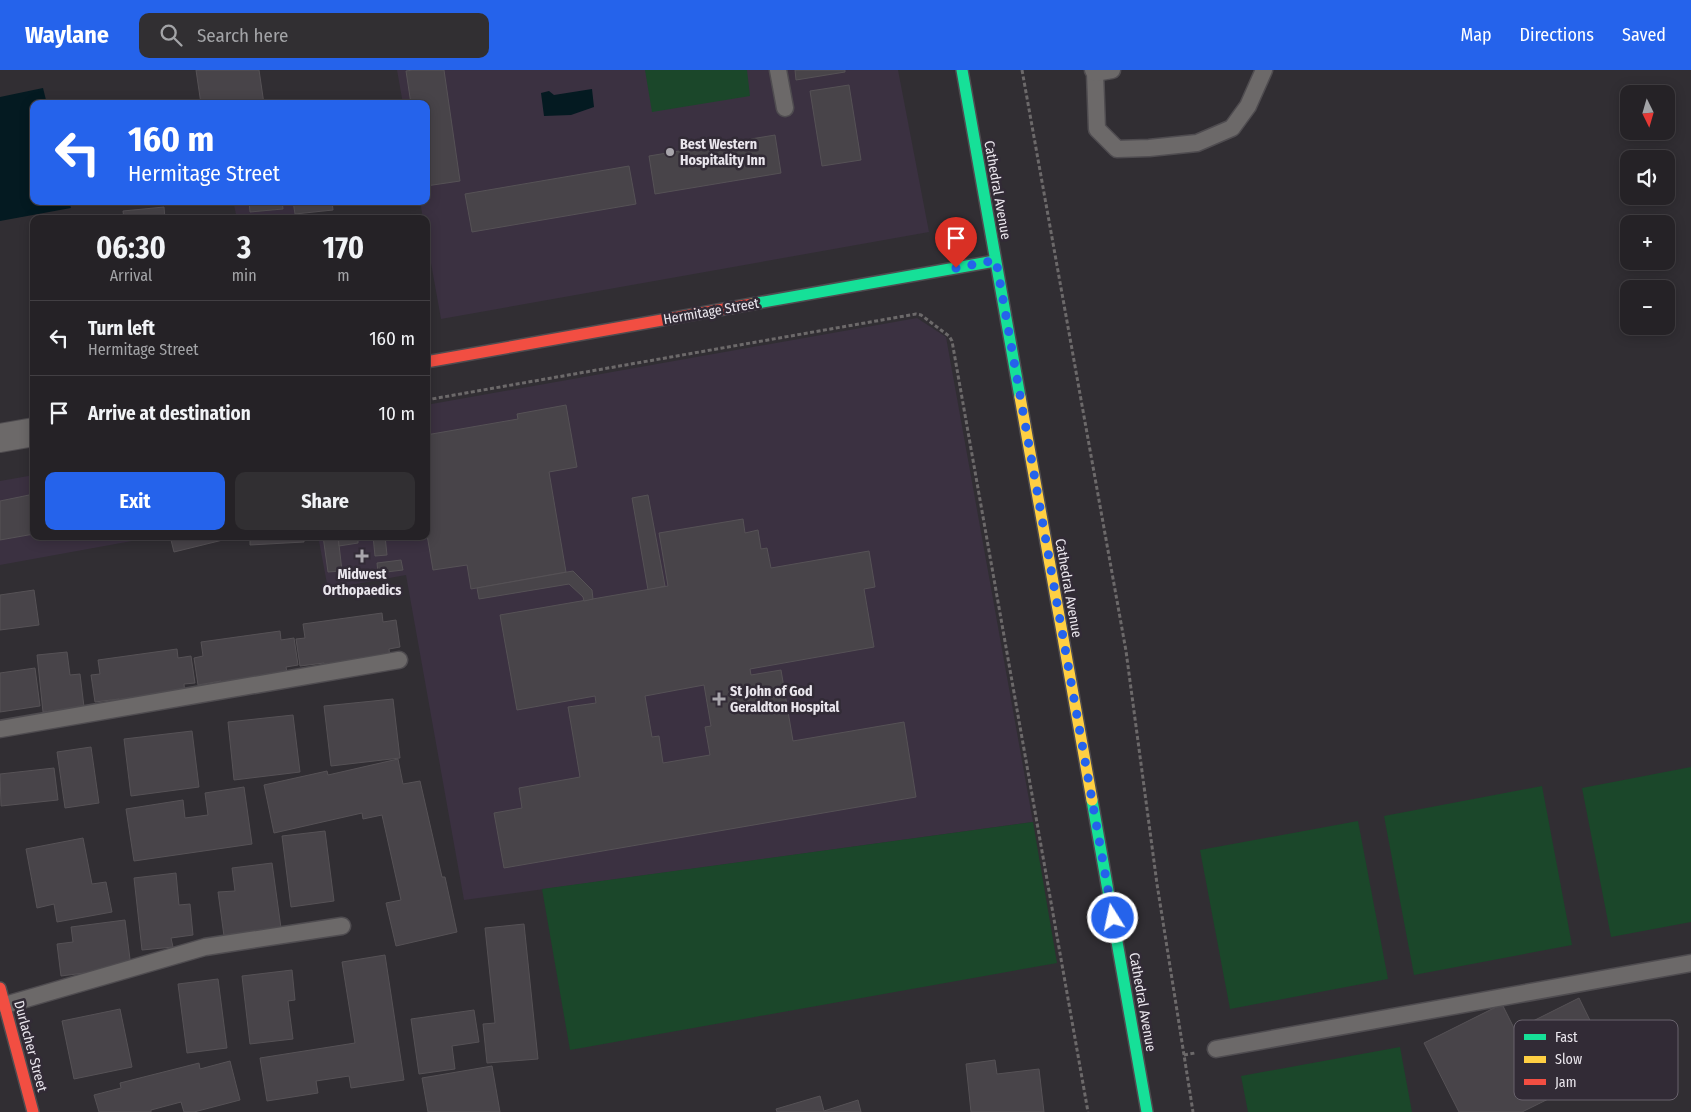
<!DOCTYPE html>
<meta charset="utf-8">
<style>
body{margin:0;font-family:"Fira Sans Condensed",sans-serif;background:#312f32;color:#f1f3f6;height:100vh;display:flex;flex-direction:column;font-size:19px;white-space:nowrap}
*{box-sizing:border-box;margin:0}
p{font-size:16px;color:#a3a4a7}
.icon{flex:none;width:28px;height:28px;fill:none;stroke:currentColor;stroke-width:2;stroke-linecap:round;stroke-linejoin:round}
.map{position:relative;flex:1;overflow:hidden}
.side{position:absolute;left:30px;top:145px;width:400px;height:325px;display:flex;flex-direction:column;background:#252226;border-radius:10px;box-shadow:0 2px 12px #0003,0 0 0 1px #423f43}
.side>*{flex:none}
.banner{position:absolute;left:30px;top:30px;width:400px;height:105px;border-radius:10px;box-shadow:0 2px 12px #0003,0 0 0 1px #423f43;background:#2563eb;color:#fff;overflow:hidden}
.needle{width:32px;rotate:175deg}
.controls{position:absolute;left:1620px;top:15px;display:grid;gap:10px}
.controls a{display:grid;place-items:center;width:55px;height:55px;border-radius:10px;background:#252226;box-shadow:0 2px 12px #0003,0 0 0 1px #423f43;font-size:25px}
.pin{position:absolute;display:grid;place-items:center;width:42px;height:42px;color:#fff;margin:-51px -21px;border-radius:50% 50% 50% 0;rotate:-45deg;box-shadow:0 0 5px #0007}
.pin .icon{rotate:45deg}
.me{position:absolute;width:55px;margin:-28px;rotate:350deg;stroke-linejoin:round;filter:drop-shadow(0 0 4px #0008)}
.turn{display:flex;align-items:center;gap:18px;height:105px;padding:0 15px;font-size:22px}
.turn .icon{width:65px;height:65px;stroke-width:2.5}
.turn b{display:block;font-size:35px;line-height:42px}
.eta{display:flex;justify-content:space-evenly;align-items:center;height:85px;text-align:center}
.eta b{font-size:30px;font-weight:700;line-height:35px}
.button{display:flex;gap:10px;margin-top:auto;padding:10px 15px}
.button a{flex:1;height:58px;border-radius:10px;background:#2563eb;color:#fff;font-size:20px;font-weight:700;line-height:58px;text-align:center}
.button a+a{background:#312f32;color:#f1f3f6}
ul{padding:0;list-style:none}
li{display:flex;align-items:center;gap:15px;height:75px;padding:0 15px;border-top:1px solid #423f43}
li div{flex:1}
li b{display:block;font-size:19px}
li em{font-style:normal}
header{display:flex;align-items:center;gap:30px;box-sizing:border-box;height:70px;padding:0 25px;background:#2563eb;color:#fff}
header strong{font-size:24px}
nav{display:flex;gap:28px;margin-inline-start:auto;font-size:18px}
.search{width:350px;height:45px;background:#312f32;display:flex;align-items:center;gap:12px;box-sizing:border-box;padding:0 18px;border-radius:10px;color:#a3a4a7;font-size:19px}
.map>svg:first-child{display:block}
</style>
<header>
<strong>Waylane</strong>
<div class="search"><svg class="icon" aria-label="search" viewBox="0 0 24 24"><circle cx="10" cy="10" r="6"/><path d="M15 15l6 6"/></svg>Search here</div>
<nav><a>Map</a><a>Directions</a><a>Saved</a></nav>
</header>
<div class="map">
<svg width="1691" height="1042" viewBox="0 0 1691 1042">
<rect width="100%" height="100%" fill="#312e33"/>
<g fill="#3b3141">
<polygon points="397,0 898,0 929,162 441,249 426,165 426,149 423,149 420,131 426,131 426,34 403,34"/>
<polygon points="255,131 293,131 296,149 237,149 234,135"/>
<polygon points="917,248 946,267 1033,752 464,830 406,505 328,519 318,466 426,466 426,335"/>
<polygon points="34,405 34,466 142,466 143,469 0,495 0,411"/>
</g>
<g fill="#1b472a">
<polygon points="645,0 747,0 750,26 652,42"/>
<polygon points="1691,697 1691,852 1611,867 1582,718"/>
<polygon points="1542,716 1572,875 1414,905 1384,746"/>
<polygon points="1358,751 1388,909 1230,939 1200,780"/>
<polygon points="1033,752 1057,893 570,980 542,819"/>
<polygon points="1400,977 1412,1042 1248,1042 1241,1006"/>
</g>
<g fill="#041a21">
<polygon points="43,18 47,34 34,34 34,131 69,131 71,138 0,151 0,27"/>
<polygon points="592,19 594,37 571,45 544,46 541,23 549,21 554,25"/>
</g>
<g fill="#484449" stroke="#565256" fill-rule="evenodd">
<polygon points="196,0 259,0 264,34 201,34"/>
<polygon points="413,0 444,0 460,111 426,116 426,34 411,34 406,1"/>
<polygon points="795,0 845,0 845,2 796,10"/>
<polygon points="849,15 861,90 822,96 810,21"/>
<polygon points="775,65 781,103 655,124 649,86"/>
<polygon points="629,96 636,134 472,162 465,124"/>
<polygon points="249,131 282,131 283,139 250,142"/>
<polygon points="293,131 332,131 333,140 295,144"/>
<polygon points="164,137 165,149 124,149 123,141"/>
<polygon points="566,335 577,397 549,402 566,502 471,519 467,495 433,500 426,459 426,365 518,349 517,344"/>
<polygon points="34,424 34,464 0,470 0,431"/>
<polygon points="648,425 665,516 648,520 632,428"/>
<path d="M743 449 745 463 758 460 761 479 767 478 771 498 869 481 875 517 864 519 874 577 750 599 751 605 781 600 793 671 904 652 916 727 504 798 494 743 522 738 519 718 580 707 568 637 596 633 595 626 517 640 500 545 668 516 659 463ZM704 615 711 656 705 657 710 685 663 693 659 666 652 667 645 626Z"/>
<polygon points="170,466 230,466 231,468 174,482"/>
<polygon points="250,466 304,466 304,472 250,475"/>
<polygon points="323,466 338,466 342,501 328,502"/>
<polygon points="338,466 358,466 358,473 339,476"/>
<polygon points="373,466 385,466 387,485 375,486"/>
<polygon points="401,490 403,500 378,503 377,493"/>
<polygon points="573,501 592,520 593,529 584,531 583,527 569,514 479,529 477,518"/>
<polygon points="34,520 39,555 0,560 0,525"/>
<polygon points="382,543 383,552 396,550 400,577 389,579 390,589 324,598 324,593 300,596 296,569 305,568 303,554"/>
<polygon points="280,561 281,570 294,568 298,595 286,597 288,607 222,616 221,611 198,615 194,588 203,586 201,572"/>
<polygon points="177,579 178,588 191,586 195,613 184,614 185,625 120,634 119,629 95,632 91,605 100,604 98,590"/>
<polygon points="67,582 70,605 80,604 84,637 43,642 37,585"/>
<polygon points="35,598 40,636 0,642 0,603"/>
<polygon points="393,629 400,688 331,696 324,636"/>
<polygon points="293,645 300,702 234,710 228,652"/>
<polygon points="192,661 199,717 131,726 124,669"/>
<polygon points="91,677 99,733 65,738 57,682"/>
<polygon points="398,689 403,714 420,711 442,807 445,807 457,862 396,876 386,833 401,830 382,745 363,749 362,743 274,763 264,715 327,701 328,705"/>
<polygon points="54,698 58,730 1,736 0,704"/>
<polygon points="244,717 252,774 134,791 126,739 183,730 185,748 208,745 205,723"/>
<polygon points="325,761 334,831 291,837 282,766"/>
<polygon points="83,768 92,814 106,812 112,842 57,852 54,834 37,838 26,779"/>
<polygon points="272,793 281,858 224,866 218,822 235,821 232,798"/>
<polygon points="176,803 179,835 190,834 193,865 171,868 173,877 142,880 134,808"/>
<polygon points="125,850 131,897 61,906 57,874 73,872 71,857"/>
<polygon points="524,854 538,989 487,993 483,954 495,953 485,858"/>
<polygon points="385,885 404,1010 351,1018 349,1006 316,1011 318,1023 267,1031 260,988 355,973 342,892"/>
<polygon points="292,900 295,930 288,931 293,969 250,974 242,906"/>
<polygon points="218,909 227,978 187,983 178,914"/>
<polygon points="1579,928 1613,997 1522,1042 1459,1042 1424,973 1502,934 1515,960"/>
<polygon points="120,939 132,997 74,1009 62,951"/>
<polygon points="474,940 479,972 452,976 455,999 419,1004 411,949"/>
<polygon points="995,990 997,1004 1039,999 1044,1042 971,1042 966,994"/>
<polygon points="230,991 240,1030 194,1042 184,1042 181,1032 151,1040 151,1042 99,1042 94,1025 121,1018 120,1013 199,993 200,999"/>
<polygon points="492,996 500,1042 428,1042 422,1008"/>
<polygon points="820,1026 824,1041 858,1030 861,1042 777,1042 776,1039"/>
</g>
<g fill="none" stroke-linecap="round" stroke-linejoin="round">
<g stroke="#4f4c50" stroke-width="19">
<g id="lane">
<polyline points="778,0 785,38"/>
<polyline points="1093,0 1095,3 1097,59 1117,79 1149,78 1197,73 1232,58 1248,36 1264,0"/>
<polyline points="1095,3 1112,0"/>
<polyline points="0,659 399,590"/>
<polyline points="5,935 205,877 342,856"/>
<polyline points="1216,979 1691,893"/>
</g>
</g>
<g stroke="#4f4c50" stroke-width="30">
<polyline id="street" points="0,368 34,362"/>
</g>
<g stroke="#4f4c50" stroke-width="14">
<g id="fast">
<polyline points="962,0 1020,327"/>
<polyline points="752,234 995,191"/>
<polyline points="1092,730 1147,1042"/>
</g>
</g>
<g stroke="#4f4c50" stroke-width="14">
<polyline id="slow" points="1020,327 1092,730"/>
</g>
<g stroke="#4f4c50" stroke-width="14">
<g id="jam">
<polyline points="426,292 752,234"/>
<polyline points="0,918 33,1042"/>
</g>
</g>
<g stroke="#6c696a" stroke-width="3" stroke-dasharray="4 2.5" stroke-linecap="butt">
<polyline points="1022,0 1126,581 1157,814 1193,1042"/>
<polyline points="426,330 916,244 921,245 949,266 952,271 1088,1042"/>
<polyline points="1184,985 1195,983"/>
</g>
<use href="#lane" stroke="#6c6969" stroke-width="16"/>
<use href="#street" stroke="#6c6969" stroke-width="28"/>
<use href="#fast" stroke="#16e098" stroke-width="11"/>
<use href="#slow" stroke="#ffcf43" stroke-width="11"/>
<use href="#jam" stroke="#f24e42" stroke-width="11"/>
</g>
<g fill="none" stroke-linecap="round" stroke-linejoin="round">
<polyline stroke="#2563eb" stroke-width="9" stroke-dasharray="0 16.2" points="956,198 996,190 1113,848"/>
</g>
<g fill="#a9a6ac" stroke="#322b36" stroke-width="2">
<circle cx="670" cy="82" r="5"/>
<path d="M359.5 478.5h5v5h5v5h-5v5h-5v-5h-5v-5h5z"/>
<path d="M716.5 621.5h5v5h5v5h-5v5h-5v-5h-5v-5h5z"/>
</g>
<g text-anchor="middle" stroke-width="5" stroke-linejoin="round" paint-order="stroke">
<g font-size="14" font-weight="bold" fill="#eae6ed" stroke="#322b36" text-anchor="start">
<text x="680" y="79">Best Western<tspan x="680" dy="16">Hospitality Inn</tspan></text>
<text x="362" y="509" text-anchor="middle">Midwest<tspan x="362" dy="16">Orthopaedics</tspan></text>
<text x="730" y="626">St John of God<tspan x="730" dy="16">Geraldton Hospital</tspan></text>
</g>
<g font-size="14" fill="#eae6ed" stroke="#322b36">
<text transform="translate(998 120) rotate(80)" y="5">Cathedral Avenue</text>
<text transform="translate(711 241) rotate(-10)" y="5">Hermitage Street</text>
<text transform="translate(1069 518) rotate(80)" y="5">Cathedral Avenue</text>
<text transform="translate(1143 932) rotate(80)" y="5">Cathedral Avenue</text>
<text transform="translate(31 976) rotate(75)" y="5">Durlacher Street</text>
</g>
</g>
<rect x="1514" y="950" width="164" height="80" rx="8" fill="#322b36" stroke="#69636d" stroke-width="1"/>
<rect x="1524" y="964" width="22" height="6" fill="#16e098"/>
<rect x="1524" y="986" width="22" height="7" fill="#ffcf43"/>
<rect x="1524" y="1009" width="22" height="6" fill="#f24e42"/>
<g font-size="14" fill="#eae6ed">
<text x="1555" y="972">Fast</text>
<text x="1555" y="994">Slow</text>
<text x="1555" y="1017">Jam</text>
</g>
</svg>
<div class="controls">
<a><svg class="needle" viewBox="-14 -14 28 28"><path d="M0-13l5 13h-10z" fill="#e53935"/><path d="M0 13l5-13h-10z" fill="#a3a4a7"/></svg></a>
<a><svg class="icon" aria-label="sound" viewBox="0 0 24 24"><path d="M4 9h4l5-4v14l-5-4H4zM17 9q2 3 0 6"/></svg></a>
<a>+</a>
<a>−</a>
</div>
<div class="pin" style="left:956px;top:198px;background:#d93025"><svg class="icon" aria-label="arrive" viewBox="0 0 24 24"><path d="M6 21V4h12l-3 4 3 4H6"/></svg></div>
<svg class="me" style="left:1113px;top:848px" viewBox="-20 -20 40 40"><circle r="17" fill="#2563eb" stroke="#fff" stroke-width="3"/><path d="M0-11L8 9 0 5-8 9z" fill="#fff"/></svg>
<div class="banner">
<div class="turn"><svg class="icon" aria-label="left" viewBox="0 0 24 24"><path d="M17 20v-9H6M10 6l-5 5 5 5"/></svg><div><b>160 m</b>Hermitage Street</div></div>
</div>
<section class="side">
<div class="eta">
<div><b>06:30</b><p>Arrival</p></div>
<div><b>3</b><p>min</p></div>
<div><b>170</b><p>m</p></div>
</div>
<ul>
<li><svg class="icon" aria-label="left" viewBox="0 0 24 24"><path d="M17 20v-9H6M10 6l-5 5 5 5"/></svg><div><b>Turn left</b><p>Hermitage Street</p></div><em>160 m</em></li>
<li><svg class="icon" aria-label="arrive" viewBox="0 0 24 24"><path d="M6 21V4h12l-3 4 3 4H6"/></svg><div><b>Arrive at destination</b></div><em>10 m</em></li>
</ul>
<div class="button"><a>Exit</a><a>Share</a></div>
</section>
</div>
